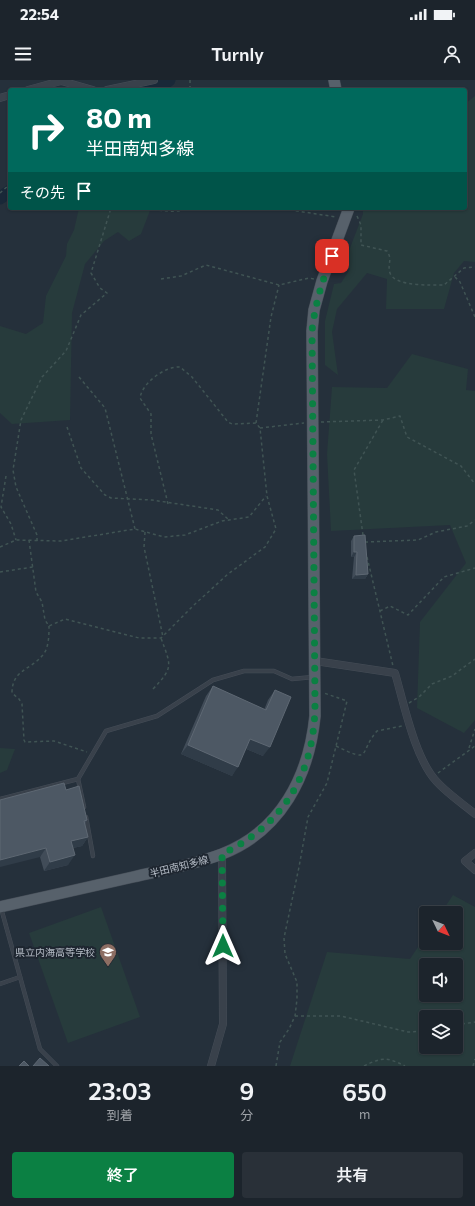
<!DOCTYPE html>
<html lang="ja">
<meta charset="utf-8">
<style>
body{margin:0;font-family:Commissioner,"Noto Sans JP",sans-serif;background:#293038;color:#f1f3f6;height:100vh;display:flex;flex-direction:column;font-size:15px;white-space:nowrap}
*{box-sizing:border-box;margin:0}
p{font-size:13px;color:#a0a4a9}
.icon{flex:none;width:22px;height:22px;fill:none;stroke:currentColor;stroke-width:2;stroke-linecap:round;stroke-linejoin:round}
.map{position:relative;height:986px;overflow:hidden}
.panel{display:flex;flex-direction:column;background:#1c242c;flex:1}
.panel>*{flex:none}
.guide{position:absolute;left:8px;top:8px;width:459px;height:122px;border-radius:4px;box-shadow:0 1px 3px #0004,0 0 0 1px #3a4148;background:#00695c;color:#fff;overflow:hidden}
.needle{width:26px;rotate:133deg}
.tools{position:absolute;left:419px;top:826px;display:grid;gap:8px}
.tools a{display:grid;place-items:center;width:44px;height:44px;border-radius:4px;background:#1c242c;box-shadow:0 1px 3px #0004,0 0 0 1px #3a4148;font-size:20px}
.pin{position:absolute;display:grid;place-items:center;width:34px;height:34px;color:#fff;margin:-17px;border-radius:8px;box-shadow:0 2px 6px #0006}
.me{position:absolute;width:44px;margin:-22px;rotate:0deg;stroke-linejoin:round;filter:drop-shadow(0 0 3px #0008)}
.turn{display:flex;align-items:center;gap:14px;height:84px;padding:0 12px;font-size:18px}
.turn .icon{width:52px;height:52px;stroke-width:2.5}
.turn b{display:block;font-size:28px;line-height:34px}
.then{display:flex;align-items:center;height:38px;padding:0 12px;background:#0003;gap:8px;font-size:15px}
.eta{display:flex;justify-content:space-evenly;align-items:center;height:68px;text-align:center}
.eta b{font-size:24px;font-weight:600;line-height:28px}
.primary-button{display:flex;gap:8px;margin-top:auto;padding:8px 12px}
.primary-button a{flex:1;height:46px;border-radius:4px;background:#0b8043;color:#fff;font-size:16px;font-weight:600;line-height:46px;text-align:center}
.primary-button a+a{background:#293038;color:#f1f3f6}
.status{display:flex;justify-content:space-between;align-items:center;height:28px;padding:0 20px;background:#1c242c;direction:ltr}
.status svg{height:11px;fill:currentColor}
header{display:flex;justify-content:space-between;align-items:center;height:52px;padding:0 12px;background:#1c242c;font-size:18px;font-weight:600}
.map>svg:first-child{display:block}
</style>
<div class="status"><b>22:54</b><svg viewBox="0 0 49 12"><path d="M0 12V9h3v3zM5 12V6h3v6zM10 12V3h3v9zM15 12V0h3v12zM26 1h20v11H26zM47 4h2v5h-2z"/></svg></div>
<header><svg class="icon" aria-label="menu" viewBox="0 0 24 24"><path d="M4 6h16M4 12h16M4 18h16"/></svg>Turnly<svg class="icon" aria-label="person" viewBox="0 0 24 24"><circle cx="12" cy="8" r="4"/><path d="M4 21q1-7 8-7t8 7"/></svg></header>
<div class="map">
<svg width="475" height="986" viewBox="0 0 475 986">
<rect width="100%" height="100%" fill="#25303b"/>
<g fill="#273b3c" fill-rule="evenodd">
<polygon points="475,16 475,182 464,181 454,193 444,229 386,229 387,199 367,193 337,229 332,252 338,295 325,285 325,241 334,204 341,203 350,189 345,181 363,134 363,128 465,128 465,24"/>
<polygon points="79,128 151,128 141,154 129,161 118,152 104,161 85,184 72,233 70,340 12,344 0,333 0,246 26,254 43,243 46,216 66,176 67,164 74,150"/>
<polygon points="412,274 468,289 466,310 475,311 475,640 464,653 417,628 420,542 466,483 450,445 331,451 327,374 332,307 387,308"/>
<polygon points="0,668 15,669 7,690 0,693"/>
<path d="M453 815 475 827V986H290L327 872 410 879 426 855V863H456V833H441ZM426 885H456V915H426ZM426 937H456V967H426Z"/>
<polygon points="101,827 140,937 68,963 29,853"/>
</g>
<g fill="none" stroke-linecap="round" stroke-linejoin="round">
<g stroke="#192838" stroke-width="13">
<polyline points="131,10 163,4 169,0"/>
<polyline points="0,118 10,111"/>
</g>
<g stroke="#454d57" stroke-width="4.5">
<g id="lane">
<polyline points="0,719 78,699"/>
<polyline points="84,727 78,699 106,651 157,636 213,600 244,591 274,591 292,599 313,597"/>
<polyline points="86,737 93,776"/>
<polyline points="1,828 40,969 57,986"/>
<polyline points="0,904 20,897"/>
</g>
</g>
<g stroke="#454d57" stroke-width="8">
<g id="street">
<polyline points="28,10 61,1 93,10"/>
<polyline points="107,10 154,0"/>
<polyline points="0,18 10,15"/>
<path d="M315 581 395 593C404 624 415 679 437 702 448 714 463 724 475 734"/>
<polyline points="475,773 465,781 475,790"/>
<polyline points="211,986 223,944 222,774"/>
</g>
</g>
<g stroke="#454d57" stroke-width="12">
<g id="primary">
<polyline points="334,0 336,10"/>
<path d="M0 827C44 817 89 807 133 797 163 790 193 785 222 774 281 751 309 696 315 636L312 251 314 230 322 201 349 128"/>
</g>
</g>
<g stroke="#405454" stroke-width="1.5" stroke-dasharray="3 3" stroke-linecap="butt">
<polyline points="190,0 190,10"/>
<polyline points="0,113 10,104"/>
<path d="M141 128C159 130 175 134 192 128"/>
<polyline points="278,128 336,137"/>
<path d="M357 136 361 145V165L387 171C393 180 387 184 390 193 395 207 432 205 444 205L464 188 475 187"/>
<polyline points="455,197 460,202 475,237"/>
<polyline points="161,199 181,196 206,185 279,205 309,198 314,199"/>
<polyline points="79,297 105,328 135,449"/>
<polyline points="321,342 383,340 400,336 407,357 461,386 475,404"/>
<polyline points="67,347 81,388 105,415 111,418 152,420 218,430 228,439"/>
<polyline points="260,348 304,343"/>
<polyline points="6,396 1,427 11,444 16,460"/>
<path d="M168 424 151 354V334L140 318C142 303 165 286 180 287L192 297 228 342 232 344 256 343"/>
<polyline points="145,452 144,467 163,557"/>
<polyline points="363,455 354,390 383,340"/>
<polyline points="29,460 36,512 42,522 45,540 49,546 65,539 139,558 161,558 194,525 228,494 265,467 276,449 267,416 260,348 256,343 271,237 279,205"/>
<polyline points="37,461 37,455 16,407 13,390 21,340 42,297 66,271 81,235 107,213 100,208 91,193 111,128"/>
<polyline points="365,462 418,460 436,452 467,446 475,440"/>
<polyline points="0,467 16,460 61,461 135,449 164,457 185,455 222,441 249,437 266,416"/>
<polyline points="367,477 393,586"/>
<polyline points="0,492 33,487"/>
<polyline points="380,531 390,526 408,535 444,497 475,488"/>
<path d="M49 546C49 555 49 569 42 576 30 590 12 590 12 613L19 619 22 624 24 660 25 662 54 661 87 672"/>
<path d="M153 609C174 587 171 586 161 558"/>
<polyline points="409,623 419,617 432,604 452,596 475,579"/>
<path d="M336 666C373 684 358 673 377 651L402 646"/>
<polyline points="469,668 475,649"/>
<polyline points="438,693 475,666"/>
<polyline points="295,936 341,936 408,952 426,951"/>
<polyline points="456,945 475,942"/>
<polyline points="276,986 280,962 289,949 295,936 297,919 297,902 285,874 284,858 299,787 308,737 327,703 347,621 324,613"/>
<path d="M364 986C382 977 387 977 405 986"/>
<polyline points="473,986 475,979"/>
</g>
<use href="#lane" stroke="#39414b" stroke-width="3.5"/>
<use href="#street" stroke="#39414b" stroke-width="7"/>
<use href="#primary" stroke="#57616b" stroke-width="11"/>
</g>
<g fill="#414c58">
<polygon points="354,456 368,494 365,499 352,499 354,477 351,477 351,461"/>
<polygon points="213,606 264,630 268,620 275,610 263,676 246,669 232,696 181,674 206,616"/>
<polygon points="66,710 87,740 85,744 88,757 82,766 73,768 68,785 44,791 40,777"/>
</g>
<g fill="#303c48">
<polygon points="354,472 357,472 354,477 351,477"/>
<polygon points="368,494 365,499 352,499 356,495"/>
<polygon points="250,659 270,667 263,676 244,668"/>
<polygon points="188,665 238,687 232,696 181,674"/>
<polygon points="88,757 82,766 64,770 71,761"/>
<polygon points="46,768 40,777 0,787 0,780"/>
<polygon points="75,775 68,785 44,791 50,782"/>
</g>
<g fill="#4d5864" stroke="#5e6873">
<polygon points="365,455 368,494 356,495 357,472 354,472 354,456"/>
<polygon points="213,606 266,630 275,610 291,617 270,667 250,659 238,687 188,665"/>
<polygon points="64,703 66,710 79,706 87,740 84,741 88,757 71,761 75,775 50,782 46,768 0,780 0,720"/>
<polygon points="40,978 49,986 33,986"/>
<polygon points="24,981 29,986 19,986"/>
</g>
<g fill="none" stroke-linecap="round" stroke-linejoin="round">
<path stroke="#0b8043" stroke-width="7" stroke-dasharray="0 12.6" d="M223 866 222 774C285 744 315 692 315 623L312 251C315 225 322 201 332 176"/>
</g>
<defs>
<g id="school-pin" transform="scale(0.9)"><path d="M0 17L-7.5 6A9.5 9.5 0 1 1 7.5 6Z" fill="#8d6e63" stroke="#1e2630"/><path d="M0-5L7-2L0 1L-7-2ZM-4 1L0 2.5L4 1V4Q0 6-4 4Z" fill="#fff"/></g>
</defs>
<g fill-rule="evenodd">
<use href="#school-pin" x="108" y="872"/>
</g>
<g text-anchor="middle" stroke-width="4" stroke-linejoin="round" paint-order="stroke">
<g font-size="10" fill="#b5bcc6" stroke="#1e2630">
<text transform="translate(179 786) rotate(-14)" y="4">半田南知多線</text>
</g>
<g font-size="10" fill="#b5bcc6" stroke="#1e2630" text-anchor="end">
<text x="95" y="876">県立内海高等学校</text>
</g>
</g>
</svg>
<div class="tools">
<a><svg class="needle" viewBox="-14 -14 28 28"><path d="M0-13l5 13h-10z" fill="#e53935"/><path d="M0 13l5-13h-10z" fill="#a0a4a9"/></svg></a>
<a><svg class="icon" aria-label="sound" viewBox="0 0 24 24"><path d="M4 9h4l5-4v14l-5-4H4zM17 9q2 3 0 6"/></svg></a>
<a><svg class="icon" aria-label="layers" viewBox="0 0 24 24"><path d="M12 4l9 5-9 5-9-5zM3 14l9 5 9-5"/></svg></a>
</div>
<div class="pin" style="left:332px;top:176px;background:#d93025"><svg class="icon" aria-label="arrive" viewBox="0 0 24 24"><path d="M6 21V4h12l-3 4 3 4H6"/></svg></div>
<svg class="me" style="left:223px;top:866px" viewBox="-20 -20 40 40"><path d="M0-17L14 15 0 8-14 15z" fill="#0b8043" stroke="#fff" stroke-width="4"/></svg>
<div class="guide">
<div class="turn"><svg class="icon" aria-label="right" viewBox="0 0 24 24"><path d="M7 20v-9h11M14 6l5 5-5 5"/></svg><div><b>80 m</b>半田南知多線</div></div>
<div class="then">その先<svg class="icon" aria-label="arrive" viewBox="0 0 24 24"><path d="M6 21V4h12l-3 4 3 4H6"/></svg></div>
</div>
</div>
<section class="panel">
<div class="eta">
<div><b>23:03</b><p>到着</p></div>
<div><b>9</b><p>分</p></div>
<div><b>650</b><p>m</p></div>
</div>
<div class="primary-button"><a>終了</a><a>共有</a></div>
</section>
